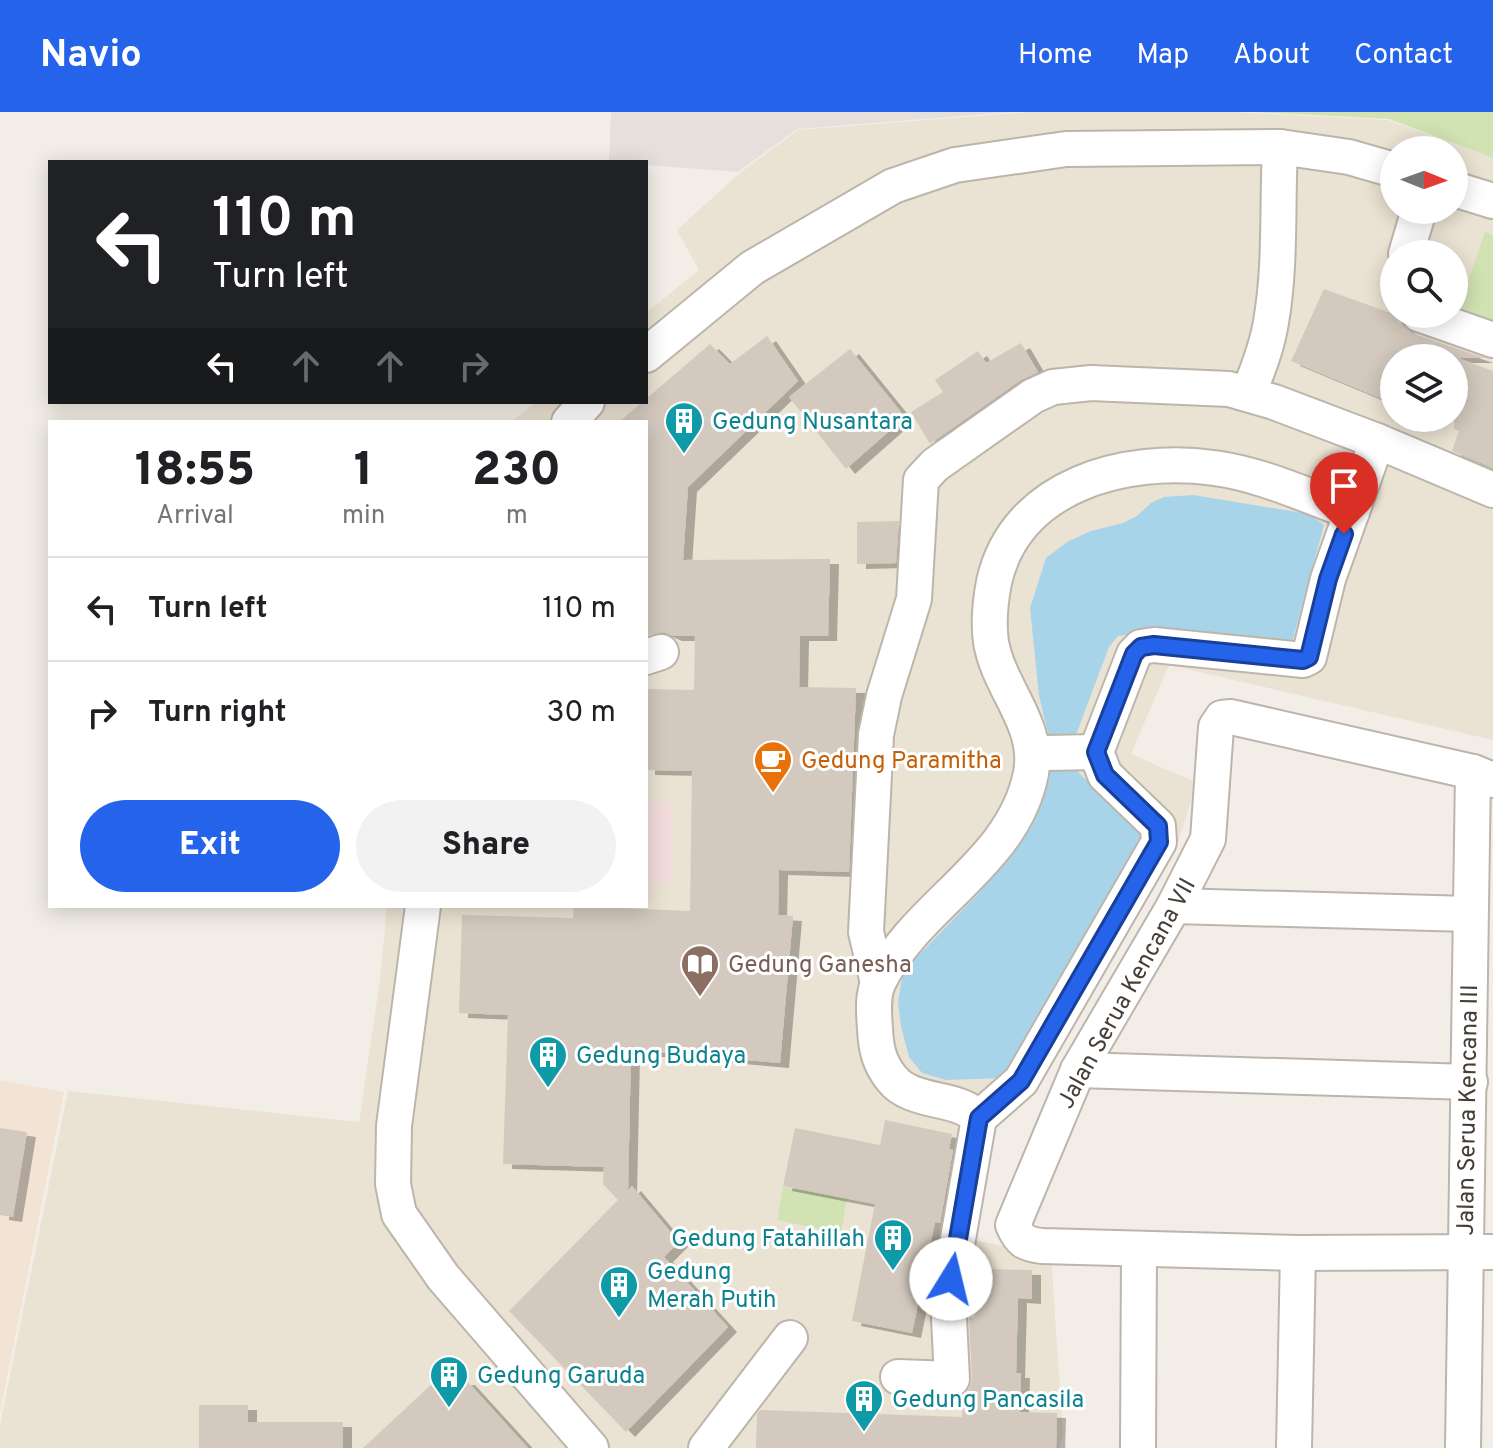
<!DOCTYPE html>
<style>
body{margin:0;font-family:Overpass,sans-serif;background:#f2f2f2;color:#202124;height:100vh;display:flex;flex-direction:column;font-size:30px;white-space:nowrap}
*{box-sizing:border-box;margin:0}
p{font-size:26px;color:#757577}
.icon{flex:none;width:44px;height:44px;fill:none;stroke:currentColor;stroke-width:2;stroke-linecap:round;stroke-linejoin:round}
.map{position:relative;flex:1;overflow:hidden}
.side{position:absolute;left:48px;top:308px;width:600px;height:488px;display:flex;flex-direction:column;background:#fff;border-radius:0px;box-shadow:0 4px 20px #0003}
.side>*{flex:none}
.banner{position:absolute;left:48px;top:48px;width:600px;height:244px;border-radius:0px;box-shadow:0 4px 20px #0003;background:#202124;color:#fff;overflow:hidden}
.needle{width:52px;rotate:91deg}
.fabs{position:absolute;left:1380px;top:24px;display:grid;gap:16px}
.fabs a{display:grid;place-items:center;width:88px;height:88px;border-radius:50%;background:#fff;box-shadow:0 4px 20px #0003;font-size:40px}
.pin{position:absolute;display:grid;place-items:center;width:68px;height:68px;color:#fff;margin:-82px -34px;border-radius:50% 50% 50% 0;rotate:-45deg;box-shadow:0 0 8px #0007}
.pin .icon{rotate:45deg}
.me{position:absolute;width:88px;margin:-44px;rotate:9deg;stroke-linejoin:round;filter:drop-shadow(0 0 6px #0008)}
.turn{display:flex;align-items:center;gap:28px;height:168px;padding:0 32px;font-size:36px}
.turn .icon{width:104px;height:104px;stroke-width:2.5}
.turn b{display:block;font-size:56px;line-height:68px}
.lanes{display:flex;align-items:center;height:76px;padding:0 32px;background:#0003;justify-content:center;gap:40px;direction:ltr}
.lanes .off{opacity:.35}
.eta{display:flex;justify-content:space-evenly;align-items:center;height:136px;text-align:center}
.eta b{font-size:48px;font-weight:800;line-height:56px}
.cta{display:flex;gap:16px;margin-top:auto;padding:16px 32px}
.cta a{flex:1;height:92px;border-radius:48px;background:#2563eb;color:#fff;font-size:32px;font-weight:800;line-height:92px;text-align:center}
.cta a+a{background:#f2f2f2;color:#202124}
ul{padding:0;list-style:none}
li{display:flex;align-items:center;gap:24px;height:104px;padding:0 32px;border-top:2px solid #e0e0e0}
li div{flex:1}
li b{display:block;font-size:30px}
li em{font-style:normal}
header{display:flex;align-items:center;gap:48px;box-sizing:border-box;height:112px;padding:0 40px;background:#2563eb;color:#fff}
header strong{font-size:38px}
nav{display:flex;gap:44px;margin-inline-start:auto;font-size:28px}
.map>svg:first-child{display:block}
</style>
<header>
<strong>Navio</strong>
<nav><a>Home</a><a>Map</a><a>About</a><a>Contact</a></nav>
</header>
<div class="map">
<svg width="1493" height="1336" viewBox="0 0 1493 1336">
<defs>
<filter id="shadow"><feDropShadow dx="9" dy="5" stdDeviation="0" flood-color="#0004"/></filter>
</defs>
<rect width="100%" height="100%" fill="#f2eee7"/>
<polygon fill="#f2e3d4" points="0,968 64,980 0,1300"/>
<polygon fill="#e5e0dc" points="611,0 1014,0 797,17 738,60 646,53 646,50 609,50"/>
<path fill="#eae2d2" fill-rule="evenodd" d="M1030 0H1231L1388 8 1493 46V628L1169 553 1131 642 1197 671 1178 730 985 1029 969 1127 1051 1144 1063 1322 1059 1336H0V1313L68 979 359 1010 380 868 387 794H646V310H511L536 290H646V201L699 158 677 118 741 60 798 18ZM1394 38H1454V98H1394ZM1394 142H1454V202H1394ZM1394 246H1454V306H1394Z"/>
<rect fill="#f2dddc" x="646" y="690" width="25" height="81"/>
<g fill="#d1e3b3">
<polygon points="1255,0 1493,0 1493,46 1389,7"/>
<polygon points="1485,120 1493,123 1493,211 1458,198"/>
<polygon points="783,1075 847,1087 841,1121 777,1108"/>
</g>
<polygon fill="#a8d4ea" points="1193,383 1309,402 1324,413 1291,534 1134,522 1118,524 1109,535 1070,639 1079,661 1139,718 1142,736 1004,966 946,968 922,961 909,945 901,914 898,890 902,866 911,851 979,781 1020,725 1054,646 1039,584 1030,496 1046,446 1067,430 1091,419 1123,411 1137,404 1151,391 1164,385"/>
<g fill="#d3c9be" filter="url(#shadow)">
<polygon points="1324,177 1399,204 1403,214 1412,221 1484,246 1458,246 1493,259 1493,356 1452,339 1459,319 1454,317 1454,246 1394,246 1394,292 1291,249"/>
<polygon points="767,224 798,269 688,375 683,448 830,447 828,524 800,524 799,575 856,576 849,760 779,758 778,803 793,804 780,951 631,938 628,1078 632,1074 679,1130 664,1145 728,1215 626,1320 509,1199 618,1088 603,1072 604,1055 503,1052 508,903 459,901 462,803 573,806 574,794 690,799 692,659 646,658 646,577 694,578 695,524 673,524 664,520 646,524 646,310 619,310 642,290 646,290 646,287 710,232 730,252"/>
<polygon points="1021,231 1038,260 1021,268 930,332 911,300 943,280 935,268 978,239 986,251"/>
<polygon points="850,237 905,305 846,357 789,285"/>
<polygon points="899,409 896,451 857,452 857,410"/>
<polygon points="885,1008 952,1022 949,1037 953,1038 940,1111 935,1110 912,1221 852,1209 875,1092 783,1074 795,1016 880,1033"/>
<polygon points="0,1016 27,1020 13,1105 0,1103"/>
<polygon points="976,1157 1032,1158 1032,1187 1018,1186 1016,1261 1021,1261 1020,1300 1057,1301 1056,1336 756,1336 757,1302 760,1298 962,1305 962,1284 969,1277 972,1267 969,1206 975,1205"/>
<polygon points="466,1268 528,1336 363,1336 434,1270"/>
<polygon points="199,1293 248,1293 248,1310 343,1310 343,1336 199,1336"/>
</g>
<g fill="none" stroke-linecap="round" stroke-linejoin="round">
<g stroke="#bdb5ab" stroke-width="38">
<g id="minor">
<polyline points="1454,77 1493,89"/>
<polyline points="1406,142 1419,98"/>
<polyline points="1419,202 1493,228"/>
<polyline points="646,243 752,156 893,74 955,53 1066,37 1280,35 1349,45 1394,58"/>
<path d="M1248 282C1258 258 1267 235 1271 210 1281 153 1277 93 1280 35"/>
<polyline points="569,310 587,290"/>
<polyline points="646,545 661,540"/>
<polyline points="1033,638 1047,641 1096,640"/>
<path d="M1493 668 1473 660 1231 605 1222 606 1216 615 1208 727 1174 794 1078 958 1013 1113C1020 1129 1025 1132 1042 1134L1298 1141 1493 1140"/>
<polyline points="423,794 394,1014 393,1072 399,1102 443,1165 591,1336"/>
<polyline points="1174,794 1470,802"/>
<polyline points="878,871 866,820 876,623 884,584 914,487 921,368 935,353 1033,284 1053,275 1091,271 1229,277 1274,290 1377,329 1493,378"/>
<polyline points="1078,958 1470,970"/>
<polyline points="979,1006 1021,969 1159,730 1158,714 1105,663 1096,640 1134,542 1141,535 1154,533 1303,548 1309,545 1328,467 1377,329"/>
<path d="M898 1265 952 1267 949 1206 951 1167 979 1006C957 983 913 993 892 967 879 951 876 937 875 917 874 902 872 883 879 869 917 792 1014 751 1031 661 1040 612 999 577 991 530 988 509 990 491 994 470 1016 372 1126 344 1214 356 1261 362 1307 384 1352 400"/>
<polyline points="706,1336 790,1226"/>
<polyline points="1138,1336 1139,1138"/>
<polyline points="1294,1336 1298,1141"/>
<polyline points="1463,1336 1473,660"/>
</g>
</g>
<use href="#minor" stroke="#fff" stroke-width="34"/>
</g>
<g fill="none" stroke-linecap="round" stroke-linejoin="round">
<g stroke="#184099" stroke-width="20">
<polyline id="route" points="951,1167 979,1006 1021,969 1159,730 1158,714 1105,663 1096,640 1134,542 1141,535 1154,533 1303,548 1309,545 1328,467 1344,422"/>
</g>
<use href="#route" stroke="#2563eb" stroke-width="14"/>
</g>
<defs>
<g id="building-pin" transform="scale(2)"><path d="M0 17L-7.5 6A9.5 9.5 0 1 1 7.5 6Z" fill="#0f9aa8" stroke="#fff"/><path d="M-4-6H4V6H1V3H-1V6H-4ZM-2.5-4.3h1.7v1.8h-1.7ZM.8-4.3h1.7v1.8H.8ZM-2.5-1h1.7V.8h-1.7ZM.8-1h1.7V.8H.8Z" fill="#fff"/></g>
<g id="cafe-pin" transform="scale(2)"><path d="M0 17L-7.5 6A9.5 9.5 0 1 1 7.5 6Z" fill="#e8710a" stroke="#fff"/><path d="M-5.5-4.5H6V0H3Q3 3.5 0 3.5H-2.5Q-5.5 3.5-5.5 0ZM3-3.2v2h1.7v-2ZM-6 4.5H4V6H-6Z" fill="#fff"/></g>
<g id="library-pin" transform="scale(2)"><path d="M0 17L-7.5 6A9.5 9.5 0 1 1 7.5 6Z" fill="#8d6e63" stroke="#fff"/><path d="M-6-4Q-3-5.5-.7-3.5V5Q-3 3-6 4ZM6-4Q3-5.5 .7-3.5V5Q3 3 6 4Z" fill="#fff"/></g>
</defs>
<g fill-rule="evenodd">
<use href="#building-pin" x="684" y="309"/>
<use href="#cafe-pin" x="773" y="648"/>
<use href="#library-pin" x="700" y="852"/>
<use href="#building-pin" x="548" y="943"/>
<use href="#building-pin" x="893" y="1126"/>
<use href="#building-pin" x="619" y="1173"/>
<use href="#building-pin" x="449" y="1263"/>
<use href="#building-pin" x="864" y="1287"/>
</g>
<g text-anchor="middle" stroke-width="6" stroke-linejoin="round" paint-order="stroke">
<g font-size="24" fill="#0d838f" stroke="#fff" text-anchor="start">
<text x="712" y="317">Gedung Nusantara</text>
<text x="576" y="951">Gedung Budaya</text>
<text x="865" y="1134" text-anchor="end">Gedung Fatahillah</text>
<text x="647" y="1167">Gedung<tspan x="647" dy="28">Merah Putih</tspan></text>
<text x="477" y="1271">Gedung Garuda</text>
<text x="892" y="1295">Gedung Pancasila</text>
</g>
<g font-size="24" fill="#c56008" stroke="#fff" text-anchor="start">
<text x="801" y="656">Gedung Paramitha</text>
</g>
<g font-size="24" fill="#785e54" stroke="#fff" text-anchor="start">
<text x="728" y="860">Gedung Ganesha</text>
</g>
<g font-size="24" fill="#453e37" stroke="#fff">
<text transform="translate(1126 881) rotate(-61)" y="8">Jalan Serua Kencana VII</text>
<text transform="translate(1467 998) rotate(-89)" y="8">Jalan Serua Kencana III</text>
</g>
</g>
</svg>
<div class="fabs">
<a><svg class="needle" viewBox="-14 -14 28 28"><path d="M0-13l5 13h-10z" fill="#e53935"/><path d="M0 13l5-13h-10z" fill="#757577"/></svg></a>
<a><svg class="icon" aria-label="search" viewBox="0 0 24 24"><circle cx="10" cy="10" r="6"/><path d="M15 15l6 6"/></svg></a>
<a><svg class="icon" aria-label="layers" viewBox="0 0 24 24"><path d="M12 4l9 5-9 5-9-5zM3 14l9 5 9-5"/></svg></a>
</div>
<div class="pin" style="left:1344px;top:422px;background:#d93025"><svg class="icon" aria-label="arrive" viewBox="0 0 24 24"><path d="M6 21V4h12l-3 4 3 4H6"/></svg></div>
<svg class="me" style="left:951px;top:1167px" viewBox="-20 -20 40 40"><circle r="19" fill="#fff"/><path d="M0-13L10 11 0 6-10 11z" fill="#2563eb"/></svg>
<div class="banner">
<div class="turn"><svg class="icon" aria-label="left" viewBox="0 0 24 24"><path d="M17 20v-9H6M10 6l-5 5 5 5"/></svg><div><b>110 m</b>Turn left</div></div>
<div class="lanes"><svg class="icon" aria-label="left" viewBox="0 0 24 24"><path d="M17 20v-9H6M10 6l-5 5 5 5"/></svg><svg class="icon off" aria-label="ahead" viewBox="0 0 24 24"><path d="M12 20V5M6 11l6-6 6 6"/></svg><svg class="icon off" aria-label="ahead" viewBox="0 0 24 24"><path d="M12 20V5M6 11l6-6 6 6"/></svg><svg class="icon off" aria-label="right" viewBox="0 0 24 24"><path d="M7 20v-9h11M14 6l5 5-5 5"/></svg></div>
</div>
<section class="side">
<div class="eta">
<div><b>18:55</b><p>Arrival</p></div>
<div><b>1</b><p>min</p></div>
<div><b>230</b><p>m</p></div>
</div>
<ul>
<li><svg class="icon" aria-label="left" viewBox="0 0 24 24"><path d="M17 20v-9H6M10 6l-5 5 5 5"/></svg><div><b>Turn left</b></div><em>110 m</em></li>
<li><svg class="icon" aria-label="right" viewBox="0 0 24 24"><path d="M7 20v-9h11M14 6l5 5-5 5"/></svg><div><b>Turn right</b></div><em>30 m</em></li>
</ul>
<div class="cta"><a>Exit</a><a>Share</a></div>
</section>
</div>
